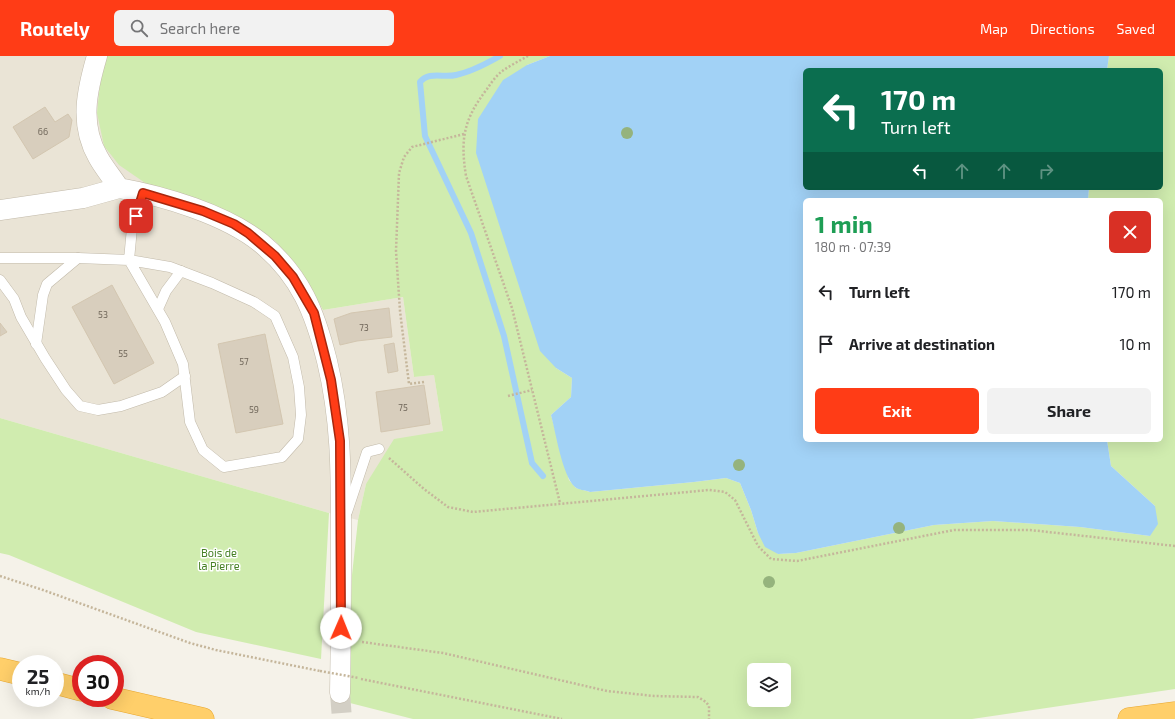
<!DOCTYPE html>
<meta charset="utf-8">
<style>
body{margin:0;font-family:"Exo 2",sans-serif;background:#f2f2f2;color:#202124;height:100vh;display:flex;flex-direction:column;font-size:15px;white-space:nowrap}
*{box-sizing:border-box;margin:0}
p{font-size:13px;color:#757577}
.icon{flex:none;width:22px;height:22px;fill:none;stroke:currentColor;stroke-width:2;stroke-linecap:round;stroke-linejoin:round}
.map{position:relative;flex:1;overflow:hidden}
.details{position:absolute;left:803px;top:142px;width:360px;height:244px;display:flex;flex-direction:column;background:#fff;border-radius:6px;box-shadow:0 4px 16px #0002}
.details>*{flex:none}
.hud{position:absolute;left:803px;top:12px;width:360px;height:122px;border-radius:6px;box-shadow:0 4px 16px #0002;background:#0b6e4f;color:#fff;overflow:hidden}
.buttons{position:absolute;left:747px;top:607px;display:grid;gap:8px}
.buttons a{display:grid;place-items:center;width:44px;height:44px;border-radius:6px;background:#fff;box-shadow:0 4px 16px #0002;font-size:20px}
.speed{position:absolute;left:12px;top:599px;display:flex;gap:8px;font-size:20px;font-weight:700;text-align:center}
.speed>*{display:grid;place-content:center;width:52px;height:52px;border-radius:50%;background:#fff;box-shadow:0 4px 16px #0002;line-height:1}
.speed small{font-size:10px;font-weight:400}
.speed .limit{border:6px solid #d22;background:#fff;color:#111}
.pin{position:absolute;display:grid;place-items:center;width:34px;height:34px;color:#fff;margin:-17px;border-radius:8px;box-shadow:0 2px 6px #0006}
.me{position:absolute;width:44px;margin:-22px;rotate:1deg;stroke-linejoin:round;filter:drop-shadow(0 0 3px #0008)}
.turn{display:flex;align-items:center;gap:14px;height:84px;padding:0 12px;font-size:18px}
.turn .icon{width:52px;height:52px;stroke-width:2.5}
.turn b{display:block;font-size:28px;line-height:34px}
.lanes{display:flex;align-items:center;height:38px;padding:0 12px;background:#0003;justify-content:center;gap:20px;direction:ltr}
.lanes .off{opacity:.35}
.round{display:grid;place-items:center;flex:none;width:42px;height:42px;border-radius:6px;background:#f2f2f2}
.summary{display:flex;align-items:center;justify-content:space-between;height:68px;padding:0 12px}
h1{font-size:24px;font-weight:700;line-height:30px;color:#1e9e55}
.action{display:flex;gap:8px;margin-top:auto;padding:8px 12px}
.action a{flex:1;height:46px;border-radius:6px;background:#ff3c16;color:#fff;font-size:16px;font-weight:700;line-height:46px;text-align:center}
.action a+a{background:#f2f2f2;color:#202124}
ul{padding:0;list-style:none}
li{display:flex;align-items:center;gap:12px;height:52px;padding:0 12px}
li div{flex:1}
li b{display:block;font-size:15px}
li em{font-style:normal}
header{display:flex;align-items:center;gap:24px;box-sizing:border-box;height:56px;padding:0 20px;background:#ff3c16;color:#fff}
header strong{font-size:19px}
nav{display:flex;gap:22px;margin-inline-start:auto;font-size:14px}
.search{width:280px;height:36px;background:#f2f2f2;display:flex;align-items:center;gap:10px;box-sizing:border-box;padding:0 14px;border-radius:6px;color:#757577;font-size:15px}
.map>svg:first-child{display:block}
</style>
<header>
<strong>Routely</strong>
<div class="search"><svg class="icon" aria-label="search" viewBox="0 0 24 24"><circle cx="10" cy="10" r="6"/><path d="M15 15l6 6"/></svg>Search here</div>
<nav><a>Map</a><a>Directions</a><a>Saved</a></nav>
</header>
<div class="map">
<svg width="1175" height="663" viewBox="0 0 1175 663">
<rect width="100%" height="100%" fill="#f5f2e9"/>
<polygon fill="#eae4d6" points="0,0 107,0 100,28 230,158 275,185 299,212 323,254 403,241 414,321 434,319 443,375 366,428 358,464 329,457 0,362"/>
<g fill="#d0ecaf" fill-rule="evenodd">
<path d="M107 0H550L527 9 556 312 572 322 571 341 551 359 569 424 576 432 590 436 694 426 726 422 740 427 751 454 758 477 778 498 796 497 934 469 993 465 1080 471 1150 480 1155 450 1111 410 1107 384H1161V144H1088L1089 132H1161V14H1107L1109 0H1175V633L972 663H413L350 647 348 640 352 519 358 464 366 428 394 383 443 375 434 319 414 321 403 241 323 254 299 212 275 185 230 158 151 131 119 109 104 90 97 57 100 28ZM754 614H784V644H754Z"/>
<polygon points="0,362 329,457 321,603 196,576 9,499 0,497"/>
</g>
<path fill="#a2d2f6" d="M550 0H1109L1107 14H805V132H1089L1088 144H805V384H1107L1111 410 1155 450 1158 468 1150 480 1080 471 993 465 934 469 796 497 778 498 765 491 758 477 751 454 740 427 726 422 694 426 590 436C585 434 578 434 575 431 562 419 556 377 551 359L571 341 572 322 556 312 540 295 476 97 478 63 503 24 527 9Z"/>
<g fill="none" stroke-linecap="round" stroke-linejoin="round">
<path stroke="#a2d2f6" stroke-width="6" d="M500 0C486 8 471 16 456 19 443 22 429 15 420 26L425 80 471 177 504 280 532 407 543 420"/>
</g>
<g fill="#d8cebd" stroke="#d3c6b0">
<polygon points="45,51 55,66 68,58 72,64 69,81 33,103 13,71"/>
<polygon points="112,229 154,307 114,328 72,251"/>
<polygon points="389,252 392,281 357,285 340,289 334,263 351,257"/>
<polygon points="0,267 7,276 0,280"/>
<polygon points="265,278 283,368 236,377 218,288"/>
<polygon points="394,287 398,315 388,317 384,289"/>
<polygon points="424,329 430,368 381,376 376,336"/>
</g>
<g fill="none" stroke-linecap="round" stroke-linejoin="round">
<polyline stroke="#d3cfc5" stroke-width="20" stroke-dasharray="20 10" stroke-linecap="butt" points="340,637 342,663"/>
<g stroke="#c2baaa" stroke-width="11">
<g id="lane">
<polyline points="0,202 78,202 129,204 170,211 212,227 254,246 275,260 293,301 299,331 301,359 298,383 282,401 224,411 203,394 190,366 183,308 165,266 129,204 132,172 143,137"/>
<polyline points="0,224 14,243 21,261 45,302 66,334 80,350 98,354 121,350 162,336 185,320"/>
<polyline points="158,253 166,235 181,215"/>
<polyline points="36,288 43,239 47,228 78,202"/>
<polyline points="347,456 367,396 379,393"/>
</g>
</g>
<g stroke="#c2baaa" stroke-width="21">
<g id="street">
<path d="M97 0C87 34 79 68 98 101 104 112 112 121 119 132 163 140 225 158 261 187 301 220 315 257 327 305 341 363 341 414 341 474 341 528 341 583 340 637"/>
<polyline points="0,154 83,142 119,132"/>
</g>
</g>
<g stroke="#e8a730" stroke-width="23">
<g id="highway">
<polyline points="0,613 21,618"/>
<polyline points="55,627 81,634"/>
<polyline points="112,642 203,663"/>
<polyline points="1129,663 1175,657"/>
</g>
</g>
<g stroke="#c5b69b" stroke-width="2.5" stroke-dasharray="2 2" stroke-linecap="butt">
<path d="M528 0C519 5 509 10 501 16 496 20 491 27 487 33 464 63 460 82 466 120L512 252 560 447"/>
<polyline points="424,326 409,328 400,255 396,195 399,117 404,101 412,91 464,78"/>
<polyline points="508,340 532,334"/>
<polyline points="389,402 424,433 448,451 473,456 709,434 725,436 735,444 758,490 771,503 797,505 954,474 1030,474 1175,490"/>
<polyline points="0,520 43,534 190,587 216,594 320,615"/>
<polyline points="362,586 443,597 607,635 654,640 698,641 706,646 709,650 709,663"/>
<polyline points="361,623 562,663"/>
</g>
<use href="#lane" stroke="#fff" stroke-width="10"/>
<use href="#street" stroke="#fff" stroke-width="20"/>
<use href="#highway" stroke="#ffcf6a" stroke-width="22"/>
<polyline stroke="#c5b69b" stroke-width="2.5" stroke-dasharray="2 2" stroke-linecap="butt" points="320,615 359,622"/>
</g>
<g fill="#95b37d">
<circle cx="627" cy="77" r="6"/>
<circle cx="739" cy="409" r="6"/>
<circle cx="899" cy="472" r="6"/>
<circle cx="769" cy="526" r="6"/>
</g>
<g fill="none" stroke-linecap="round" stroke-linejoin="round">
<g stroke="#a6270e" stroke-width="10">
<polyline id="route" points="136,160 143,137 203,155 234,168 248,177 275,200 293,221 314,257 331,324 340,385 341,572"/>
</g>
<use href="#route" stroke="#ff3c16" stroke-width="7"/>
</g>
<g text-anchor="middle" stroke-width="3" stroke-linejoin="round" paint-order="stroke">
<g font-size="9" fill="#6e6558">
<text x="43" y="79">66</text>
<text x="103" y="262">53</text>
<text x="364" y="275">73</text>
<text x="123" y="301">55</text>
<text x="244" y="309">57</text>
<text x="403" y="355">75</text>
<text x="254" y="357">59</text>
</g>
<g font-size="11" fill="#468025" stroke="#fff">
<text x="219" y="501">Bois de<tspan x="219" dy="13">la Pierre</tspan></text>
</g>
</g>
</svg>
<div class="buttons">
<a><svg class="icon" aria-label="layers" viewBox="0 0 24 24"><path d="M12 4l9 5-9 5-9-5zM3 14l9 5 9-5"/></svg></a>
</div>
<div class="speed"><div>25<small>km/h</small></div><div class="limit">30</div></div>
<div class="pin" style="left:136px;top:160px;background:#d93025"><svg class="icon" aria-label="arrive" viewBox="0 0 24 24"><path d="M6 21V4h12l-3 4 3 4H6"/></svg></div>
<svg class="me" style="left:341px;top:572px" viewBox="-20 -20 40 40"><circle r="19" fill="#fff"/><path d="M0-13L10 11 0 6-10 11z" fill="#ff3c16"/></svg>
<div class="hud">
<div class="turn"><svg class="icon" aria-label="left" viewBox="0 0 24 24"><path d="M17 20v-9H6M10 6l-5 5 5 5"/></svg><div><b>170 m</b>Turn left</div></div>
<div class="lanes"><svg class="icon" aria-label="left" viewBox="0 0 24 24"><path d="M17 20v-9H6M10 6l-5 5 5 5"/></svg><svg class="icon off" aria-label="ahead" viewBox="0 0 24 24"><path d="M12 20V5M6 11l6-6 6 6"/></svg><svg class="icon off" aria-label="ahead" viewBox="0 0 24 24"><path d="M12 20V5M6 11l6-6 6 6"/></svg><svg class="icon off" aria-label="right" viewBox="0 0 24 24"><path d="M7 20v-9h11M14 6l5 5-5 5"/></svg></div>
</div>
<section class="details">
<div class="summary"><div><h1>1 min</h1><p>180 m · 07:39</p></div><a class="round" style="background:#d93025;color:#fff"><svg class="icon" aria-label="close" viewBox="0 0 24 24"><path d="M6 6l12 12M18 6L6 18"/></svg></a></div>
<ul>
<li><svg class="icon" aria-label="left" viewBox="0 0 24 24"><path d="M17 20v-9H6M10 6l-5 5 5 5"/></svg><div><b>Turn left</b></div><em>170 m</em></li>
<li><svg class="icon" aria-label="arrive" viewBox="0 0 24 24"><path d="M6 21V4h12l-3 4 3 4H6"/></svg><div><b>Arrive at destination</b></div><em>10 m</em></li>
</ul>
<div class="action"><a>Exit</a><a>Share</a></div>
</section>
</div>
